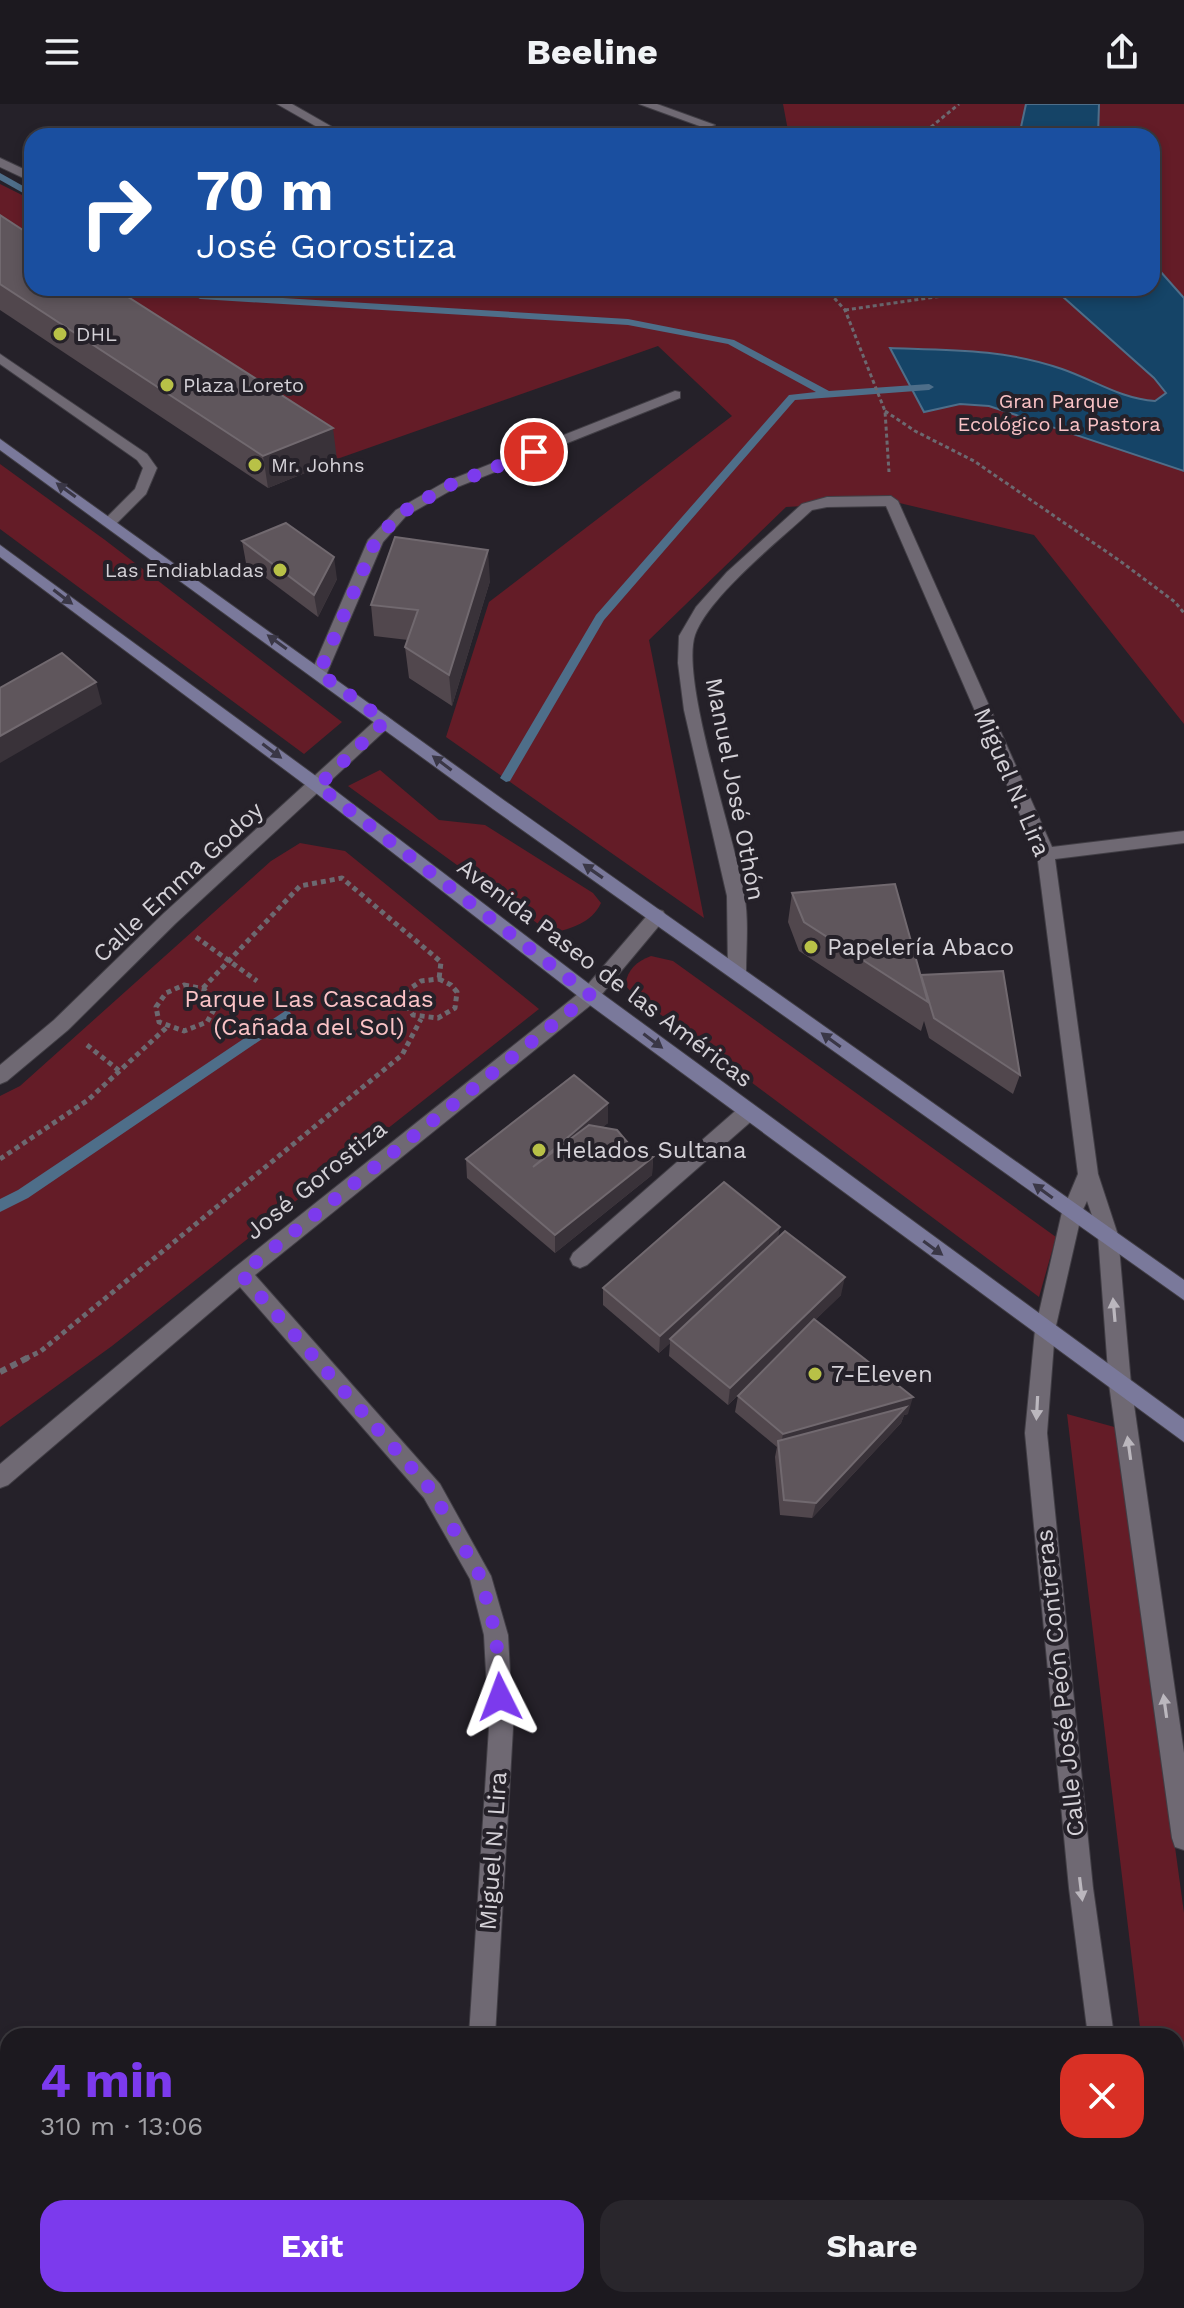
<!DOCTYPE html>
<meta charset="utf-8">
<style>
body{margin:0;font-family:"Work Sans",sans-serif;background:#29262c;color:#f1f3f6;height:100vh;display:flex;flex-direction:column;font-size:30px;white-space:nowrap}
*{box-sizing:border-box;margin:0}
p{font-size:26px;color:#a0a0a4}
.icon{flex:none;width:44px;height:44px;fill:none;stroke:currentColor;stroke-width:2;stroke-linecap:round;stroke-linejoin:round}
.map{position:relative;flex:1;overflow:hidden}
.sheet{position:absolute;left:0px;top:1924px;width:1184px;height:280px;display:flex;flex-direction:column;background:#1c191f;border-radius:24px 24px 0 0;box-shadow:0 4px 12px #0003,0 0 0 2px #3a383d}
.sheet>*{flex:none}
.banner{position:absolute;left:24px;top:24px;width:1136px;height:168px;border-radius:24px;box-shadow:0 4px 12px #0003,0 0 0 2px #3a383d;background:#1a4fa0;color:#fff;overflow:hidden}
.pin{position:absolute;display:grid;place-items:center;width:68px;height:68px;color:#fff;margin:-34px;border:4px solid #fff;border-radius:50%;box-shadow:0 2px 8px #0007}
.me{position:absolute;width:88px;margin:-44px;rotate:357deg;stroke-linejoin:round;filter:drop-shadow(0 0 6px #0008)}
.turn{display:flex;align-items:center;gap:28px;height:168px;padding:0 40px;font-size:36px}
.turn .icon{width:104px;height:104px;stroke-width:2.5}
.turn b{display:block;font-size:56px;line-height:68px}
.round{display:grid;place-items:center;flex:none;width:84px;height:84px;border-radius:24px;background:#29262c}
.headline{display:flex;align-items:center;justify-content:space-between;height:136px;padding:0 40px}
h1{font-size:48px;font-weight:700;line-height:60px;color:#7c3aed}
.cta{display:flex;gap:16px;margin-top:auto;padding:16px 40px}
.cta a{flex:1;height:92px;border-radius:24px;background:#7c3aed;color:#fff;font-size:32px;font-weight:700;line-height:92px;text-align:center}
.cta a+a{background:#29262c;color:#f1f3f6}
header{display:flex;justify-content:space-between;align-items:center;height:104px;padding:0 40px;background:#1c191f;font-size:36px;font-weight:700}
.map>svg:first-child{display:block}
</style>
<header><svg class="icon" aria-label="menu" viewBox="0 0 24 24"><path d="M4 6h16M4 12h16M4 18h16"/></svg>Beeline<svg class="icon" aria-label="share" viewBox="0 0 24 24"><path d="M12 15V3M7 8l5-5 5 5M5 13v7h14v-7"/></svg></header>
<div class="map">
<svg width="1184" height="2204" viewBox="0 0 1184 2204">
<rect width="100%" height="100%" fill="#252129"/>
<g fill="#641c27">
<polygon points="783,0 1184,0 1184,620 1034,431 891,397 786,403 649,536 704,814 446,633 489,498 732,312 658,242 337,355 75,184 1152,184 1152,32 789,32"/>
<polygon points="0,80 32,96 32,156 0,135"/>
<polygon points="0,360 105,436 342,618 304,650 0,425"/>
<path d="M380 666 439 716 485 721 593 789 601 799C591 820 572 823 552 830L348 682Z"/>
<polygon points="300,739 345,747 539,905 112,1242 0,1323 0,992 20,982 271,757"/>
<path d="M651 852 673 857 1056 1133 1039 1193 633 890 625 881C628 865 636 858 651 852Z"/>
<polygon points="1067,1310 1118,1324 1184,1809 1184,2204 1174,2204 1173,2196 1176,2196 1176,1932 1141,1932"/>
</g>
<g fill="#154467" stroke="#4e6e89" stroke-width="2">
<polygon points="1026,0 1099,0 1098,32 1019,32"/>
<path d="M1152 158 1184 194V367L989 302 960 300 924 308 890 244C948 246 1006 245 1062 265 1094 276 1121 295 1155 297L1166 289 1154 274 1053 184H1152Z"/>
</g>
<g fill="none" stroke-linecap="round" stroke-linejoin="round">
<g fill="#4e6e89" fill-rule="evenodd">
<polygon points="0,69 32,87 32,94 0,76"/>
<polygon points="182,184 194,184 202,189 628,215 734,236 829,287 929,280 934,283 929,286 795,296 604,516 510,677 506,678 500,674 596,511 789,291 816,288 728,240 628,221 200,195"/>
<polygon points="285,907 290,908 292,912 290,916 28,1094 0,1108 0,1095 18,1086"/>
</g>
<g stroke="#413e45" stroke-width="2">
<g id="service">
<polygon points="0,250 147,350 157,364 146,390 115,421 105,421 102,418 135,385 143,364 137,356 0,260"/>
<polygon points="748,1000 755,1002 758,1008 755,1014 587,1161 580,1164 573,1161 570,1155 573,1149 741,1002"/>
</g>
</g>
<g stroke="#413e45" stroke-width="2">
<g id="minor">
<polygon points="277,0 292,0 348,32 333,32"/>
<polygon points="639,0 657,0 715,21 705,24"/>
<polygon points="0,54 32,69 32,78 0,63"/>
<polygon points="675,287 680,288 680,294 455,384 406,412 383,438 327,569 325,573 313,573 311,569 368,436 396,406 445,378"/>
<path d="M891 392 898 397 1052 743 1184 727V739L1055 755 1098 1070 1118 1131 1115 1137 1108 1140 1101 1137 1087 1097 1079 1114 1072 1116 1065 1114 1062 1108 1078 1070 1037 750 886 402 827 403 812 406C781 435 709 492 695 531 680 576 735 735 744 789 749 815 746 843 746 869L737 876 728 869 727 792 684 606 678 559 679 532 696 503 727 468 802 400 827 393Z"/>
<polygon points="385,611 393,617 391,621 176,819 68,926 7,977 0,980 0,961 54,916 164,809 379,613"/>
<polygon points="657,805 663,807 666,812 663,817 597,896 255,1171 440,1380 491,1472 508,1531 513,1624 495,1932 469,1932 489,1624 484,1531 470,1475 424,1394 240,1183 8,1381 0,1384 0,1360 234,1164 583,886 651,807"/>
<rect x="450" y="2196" width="28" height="8"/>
</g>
</g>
<g stroke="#413e45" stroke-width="2">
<g id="tertiary">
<polygon points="1072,1100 1079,1102 1082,1108 1055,1226 1047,1329 1093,1784 1114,1932 1088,1932 1069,1784 1025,1329 1035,1226 1062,1108 1065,1102"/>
<polygon points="1108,1122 1115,1125 1118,1131 1131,1280 1184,1649 1184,1746 1175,1743 1172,1734 1109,1280 1098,1131 1101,1125"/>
<polygon points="1123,2196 1151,2196 1152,2204 1124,2204"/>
</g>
</g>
<g stroke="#413e45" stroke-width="2">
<g id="secondary">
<polygon points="0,335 505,697 1184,1176 1184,1196 493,705 0,346"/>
<polygon points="0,441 324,678 597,886 1184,1315 1184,1338 583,896 312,686 0,453"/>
</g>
</g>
<g stroke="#6c6970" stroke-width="3" stroke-dasharray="4 3" stroke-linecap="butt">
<polyline points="920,32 959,0"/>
<polyline points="825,184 845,206 885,307 889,368"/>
<polyline points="845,206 957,190 959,184"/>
<polyline points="885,307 915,327 974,357 1120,457 1175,498 1184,509"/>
</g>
<g stroke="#6c6970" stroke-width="5" stroke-dasharray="5 4" stroke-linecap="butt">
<polyline points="196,833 257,877"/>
<polygon points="439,875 451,881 457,888 455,904 438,914 413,911 405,900 408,886 421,877"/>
<polygon points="184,881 204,885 216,902 207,918 184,927 159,918 156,903 166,889"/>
<polyline points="203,884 300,782 342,774 441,858 439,875"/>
<polyline points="87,941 122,969"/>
<polyline points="0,1055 88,996 166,924"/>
<polyline points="25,1255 41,1247 402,951 421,915"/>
</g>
<polyline stroke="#6c6970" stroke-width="6" stroke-dasharray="7 5" stroke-linecap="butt" points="0,1268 29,1253"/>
<use href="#service" fill="#6f6973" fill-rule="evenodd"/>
<use href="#minor" fill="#6f6973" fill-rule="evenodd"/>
<use href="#tertiary" fill="#6f6973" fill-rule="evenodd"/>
<use href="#secondary" fill="#7a799b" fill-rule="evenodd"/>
</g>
<g fill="#51474d">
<polygon points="0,111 337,356 268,384 0,206"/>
<polygon points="242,437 337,475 318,513 246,459"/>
<polygon points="490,477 452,602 409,574 405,543 408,536 374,532 371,501"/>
<polygon points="792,789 921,872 1020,971 1013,990 929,934 924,917 921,927 799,847 788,818"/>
<polygon points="608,999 608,1019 602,1023 639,1052 653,1053 652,1071 555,1149 467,1074 466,1055"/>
<polygon points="778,1134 841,1191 815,1216 908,1310 904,1311 901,1319 812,1414 780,1411 775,1353 777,1343 735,1308 738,1292 758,1272 728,1301 669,1252 670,1239 659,1249 603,1201 603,1184"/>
</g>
<g fill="#393239">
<polygon points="333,324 337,356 268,384 263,352"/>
<polygon points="488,446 490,477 452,602 449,571"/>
<polygon points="334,453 337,475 318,513 314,491"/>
<polygon points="96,578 102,600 0,659 0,632"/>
<polygon points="608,999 608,1019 534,1082 533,1063"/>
<polygon points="653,1053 652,1071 555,1149 555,1131"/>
<polygon points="780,1123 777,1141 670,1235 670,1239 659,1249 660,1232"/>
<polygon points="845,1173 841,1191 728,1301 730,1284"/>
<polygon points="913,1293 908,1310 904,1311 901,1319 812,1414 816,1399 780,1346 783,1330"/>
</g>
<g fill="#5f565c" stroke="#71696f" stroke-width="2">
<polygon points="0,111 32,132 32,184 114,184 333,324 263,352 0,180"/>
<polygon points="286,419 334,453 314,491 242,437"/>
<polygon points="395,433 488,446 449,571 405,543 418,506 371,501"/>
<polygon points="62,549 96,578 0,632 0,584"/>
<polygon points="895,780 928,898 804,818 792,789"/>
<polygon points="1003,867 1020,971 934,914 921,871"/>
<polygon points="574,971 608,999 533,1063 589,1021 617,1026 639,1052 653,1053 555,1131 466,1055"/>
<polygon points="724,1078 780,1123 660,1232 603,1184"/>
<polygon points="785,1127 845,1173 730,1284 670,1235"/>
<polygon points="814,1215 913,1293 783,1330 738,1292"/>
<polygon points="906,1303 816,1399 784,1396 778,1337"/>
</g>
<defs><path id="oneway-solid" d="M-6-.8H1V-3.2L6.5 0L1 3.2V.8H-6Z" transform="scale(2)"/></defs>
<g fill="#3a3746">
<use href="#oneway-solid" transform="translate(66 386) rotate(-144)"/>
<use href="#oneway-solid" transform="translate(63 493) rotate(37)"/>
<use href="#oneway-solid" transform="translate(277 538) rotate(-144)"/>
<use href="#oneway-solid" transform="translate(272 647) rotate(37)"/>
<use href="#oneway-solid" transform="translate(442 659) rotate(-143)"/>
<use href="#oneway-solid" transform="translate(593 767) rotate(-145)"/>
<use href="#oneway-solid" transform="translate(831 936) rotate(-144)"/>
<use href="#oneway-solid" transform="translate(653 937) rotate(37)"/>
<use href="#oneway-solid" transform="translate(1043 1087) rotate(-144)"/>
<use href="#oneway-solid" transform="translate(933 1144) rotate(36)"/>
</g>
<g fill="#bbb7be">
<use href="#oneway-solid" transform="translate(1114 1206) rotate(-95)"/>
<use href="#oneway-solid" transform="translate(1037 1304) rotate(93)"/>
<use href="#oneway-solid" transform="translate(1129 1344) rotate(-98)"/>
<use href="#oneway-solid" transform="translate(1165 1602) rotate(-98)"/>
<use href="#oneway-solid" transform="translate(1081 1785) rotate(83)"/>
</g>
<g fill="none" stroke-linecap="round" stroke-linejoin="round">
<polyline stroke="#7c3aed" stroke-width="14" stroke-dasharray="0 25.2" points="500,1593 496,1531 480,1472 432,1387 241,1170 590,891 318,682 385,617 319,569 376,436 401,409 450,381 534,348"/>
</g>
<g fill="#b8c147" stroke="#252129" stroke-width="3">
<circle cx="60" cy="230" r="8"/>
<circle cx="167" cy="281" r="8"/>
<circle cx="255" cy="361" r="8"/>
<circle cx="280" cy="466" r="8"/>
<circle cx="811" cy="843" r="8"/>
<circle cx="539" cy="1046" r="8"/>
<circle cx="815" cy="1270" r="8"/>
</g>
<g text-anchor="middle" stroke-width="8" stroke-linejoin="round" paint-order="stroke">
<g font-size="20" fill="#d4d1d7" stroke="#252129" text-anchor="start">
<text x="76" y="237">DHL</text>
<text x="183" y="288">Plaza Loreto</text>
<text x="271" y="368">Mr. Johns</text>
<text x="264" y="473" text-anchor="end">Las Endiabladas</text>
</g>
<g font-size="20" fill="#fbc3c6" stroke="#252129">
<text x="1059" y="304">Gran Parque<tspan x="1059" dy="23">Ecológico La Pastora</tspan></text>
</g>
<g font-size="24" fill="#d4d1d7" stroke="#252129">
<text transform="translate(1012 678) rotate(67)" y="8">Miguel N. Lira</text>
<text transform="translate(735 685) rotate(79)" y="8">Manuel José Othón</text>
<text transform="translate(178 778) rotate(-43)" y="8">Calle Emma Godoy</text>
<text transform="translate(605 869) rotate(37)" y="8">Avenida Paseo de las Américas</text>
<text transform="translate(316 1076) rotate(-39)" y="8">José Gorostiza</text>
<text transform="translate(1060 1579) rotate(-96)" y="8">Calle José Peón Contreras</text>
<text transform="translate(493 1747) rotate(-86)" y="8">Miguel N. Lira</text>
</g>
<g font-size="24" fill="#d4d1d7" stroke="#252129" text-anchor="start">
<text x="827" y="851">Papelería Abaco</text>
<text x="555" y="1054">Helados Sultana</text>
<text x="831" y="1278">7-Eleven</text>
</g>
<g font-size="24" fill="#fbc3c6" stroke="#252129">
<text x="309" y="903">Parque Las Cascadas<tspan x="309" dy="28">(Cañada del Sol)</tspan></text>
</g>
</g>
</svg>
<div class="pin" style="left:534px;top:348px;background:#d93025"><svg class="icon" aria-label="arrive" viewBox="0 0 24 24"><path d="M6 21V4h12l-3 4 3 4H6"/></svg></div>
<svg class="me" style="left:500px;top:1593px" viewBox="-20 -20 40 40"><path d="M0-17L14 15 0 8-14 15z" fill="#7c3aed" stroke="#fff" stroke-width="4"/></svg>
<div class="banner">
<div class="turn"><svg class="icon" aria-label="right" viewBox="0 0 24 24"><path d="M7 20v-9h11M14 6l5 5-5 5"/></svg><div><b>70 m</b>José Gorostiza</div></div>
</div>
<section class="sheet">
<div class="headline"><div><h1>4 min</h1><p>310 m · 13:06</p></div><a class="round" style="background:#d93025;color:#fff"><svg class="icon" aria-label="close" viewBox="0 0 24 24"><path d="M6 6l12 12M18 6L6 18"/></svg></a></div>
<div class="cta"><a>Exit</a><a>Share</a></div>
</section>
</div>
